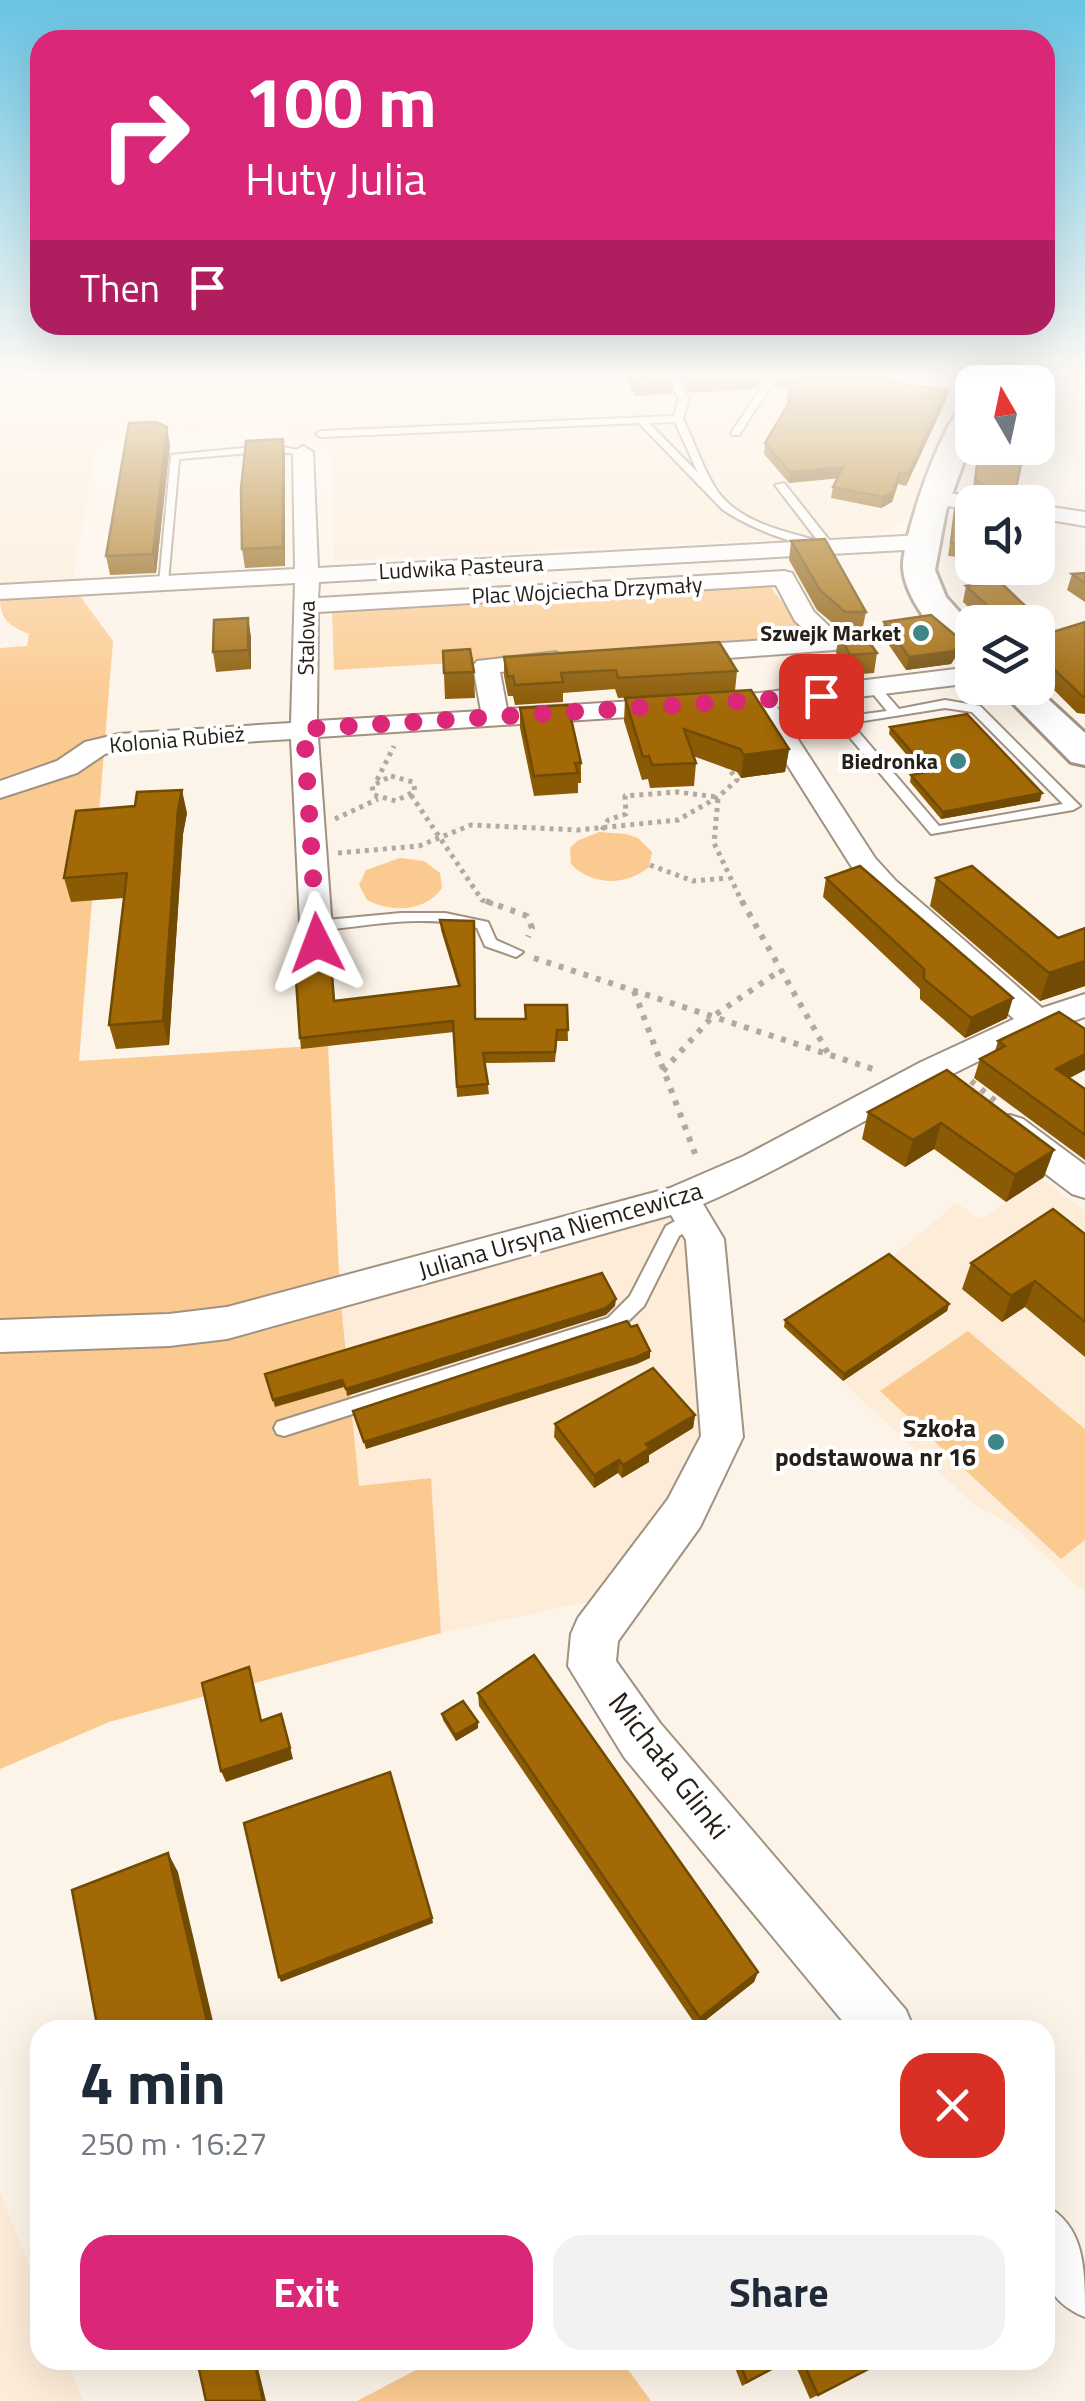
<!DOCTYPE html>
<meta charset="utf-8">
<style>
body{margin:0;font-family:"Titillium Web",sans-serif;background:#f2f2f3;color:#1f2937;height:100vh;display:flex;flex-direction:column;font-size:38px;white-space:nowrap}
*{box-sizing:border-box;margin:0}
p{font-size:32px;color:#747a83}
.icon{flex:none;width:55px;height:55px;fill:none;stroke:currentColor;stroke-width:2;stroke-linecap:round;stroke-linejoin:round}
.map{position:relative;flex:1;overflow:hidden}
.drawer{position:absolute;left:30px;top:2020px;width:1025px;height:350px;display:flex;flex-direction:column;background:#fff;border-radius:30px;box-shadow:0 10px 40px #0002}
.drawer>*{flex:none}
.banner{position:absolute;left:30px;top:30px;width:1025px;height:305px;border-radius:30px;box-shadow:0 10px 40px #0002;background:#db2777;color:#fff;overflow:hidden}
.needle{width:65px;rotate:351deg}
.fabs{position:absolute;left:955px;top:365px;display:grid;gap:20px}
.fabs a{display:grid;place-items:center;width:100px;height:100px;border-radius:20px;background:#fff;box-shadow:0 10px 40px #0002;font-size:50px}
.pin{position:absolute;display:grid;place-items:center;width:85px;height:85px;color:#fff;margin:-42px;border-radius:20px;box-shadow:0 5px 15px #0006}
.me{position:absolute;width:110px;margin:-55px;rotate:357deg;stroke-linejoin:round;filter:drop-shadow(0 0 8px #0008)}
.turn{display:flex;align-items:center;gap:35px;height:210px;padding:0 50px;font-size:45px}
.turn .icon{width:130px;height:130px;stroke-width:2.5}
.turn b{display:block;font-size:70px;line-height:85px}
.then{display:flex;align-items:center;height:95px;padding:0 50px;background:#0003;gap:20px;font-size:38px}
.round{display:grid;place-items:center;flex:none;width:105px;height:105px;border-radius:30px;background:#f2f2f3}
.summary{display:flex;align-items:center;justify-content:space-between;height:170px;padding:0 50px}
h1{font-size:60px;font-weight:700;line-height:75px}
.primary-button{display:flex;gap:20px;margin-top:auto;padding:20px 50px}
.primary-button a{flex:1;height:115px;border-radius:30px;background:#db2777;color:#fff;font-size:40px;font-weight:700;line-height:115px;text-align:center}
.primary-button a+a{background:#f2f2f3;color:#1f2937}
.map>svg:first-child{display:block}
</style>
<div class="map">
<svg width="1085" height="2401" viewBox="0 0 1085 2401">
<rect width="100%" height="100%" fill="#fdf4e9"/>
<g fill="#fdecd8">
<polygon points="0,372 987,372 982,382 972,382 972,407 937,498 883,534 334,561 331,450 295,451 288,428 205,430 186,434 180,430 144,431 96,447 72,586 0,590"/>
<polygon points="1042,1179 1085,1211 1085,1593 1013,1526 972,1503 784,1327 887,1261 957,1203 980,1219"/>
<polygon points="680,1199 722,1437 621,1595 441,1633 431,1478 359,1487 340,1293"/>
<polygon points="0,2192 40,2293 40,2360 67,2360 83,2401 0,2401"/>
</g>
<g fill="#fbca90">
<path d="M769 584C782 606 803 619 817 641L334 670 332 609Z"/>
<path d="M77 592 113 641 79 1061 328 1045 340 1293 359 1486 431 1478 441 1633 109 1722 0 1769V648L27 646 29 634C9 626 0 619 0 598Z"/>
<path d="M599 832 626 834 638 838 652 852 649 867C626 886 592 886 571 864L570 848 577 841Z"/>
<path d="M400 858 424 861 440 873 442 888C425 912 392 913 367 900L359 885 366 870Z"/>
<polygon points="968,1331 1085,1429 1085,1540 1061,1559 880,1391"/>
<polygon points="435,2360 621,2360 651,2401 357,2401"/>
</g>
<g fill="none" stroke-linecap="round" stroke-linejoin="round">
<g stroke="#a09181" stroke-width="4">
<g id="lane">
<path d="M664 372H672L689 399 683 419C695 443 703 470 718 492 741 523 784 531 818 541L775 485 784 483 833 545V549C800 548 749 528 722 509L639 423 321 437 316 434 321 431 674 416 679 399ZM675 422 698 473 649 423Z"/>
<polygon points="772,372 780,372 739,435 733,435 731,433"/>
<polygon points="944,372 969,372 989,377 985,380"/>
<polygon points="274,445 308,452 303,455 274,451 179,459 168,582 159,584 171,455"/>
<path d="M875 685 879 686 899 709 945 700 980 706 1080 806 1073 810 931 834 836 721 842 717 887 711 869 689ZM945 708 972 712 1063 804 939 826 851 723Z"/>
<path d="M401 913H445L488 922 496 940 523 952 516 957 485 946 477 928C425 913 368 926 316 931L309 926 316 921Z"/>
<polygon points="692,1212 698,1214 701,1219 698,1224 679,1236 644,1306 621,1328 284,1436 277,1434 274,1428 277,1422 608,1318 630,1296 666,1226"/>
</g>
</g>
<g stroke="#a09181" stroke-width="4">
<g id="street">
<path d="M303 446 313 452 318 568 922 535 933 542 922 549 319 582 318 598 784 571 792 573 814 612 847 643 835 650 676 662 663 654 676 646 813 637 795 621 776 585 318 612 317 721 481 711 473 666 477 661 556 652 569 660 565 665 500 672 507 709 760 693 972 667V683L777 707 875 858 896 881 1042 1008 1085 994V1017C951 1062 832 1147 703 1204L724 1239 743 1437 700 1527 618 1641 616 1661 660 1723 906 2010 914 2030H850L624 1757 568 1666 571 1634 578 1618 668 1499 701 1436 686 1240 671 1215 227 1339 169 1346 0 1352V1320L169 1314 227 1307 670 1188 744 1156 921 1062 1014 1019 874 893 853 869 752 709 318 737 333 943 328 950H306L301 943 291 739 119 750 105 754 77 773 0 798V781L57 761 85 742 119 734 291 723 295 583 0 599V585L295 569 293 452Z"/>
<polygon points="937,492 972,496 982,502 972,502 972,510 929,503 926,498 929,493"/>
<polygon points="1038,505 1085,512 1085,526 1038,518"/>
<polygon points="1010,1115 1023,1119 1085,1165 1085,1198 1072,1194 997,1137 992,1128 997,1119"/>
<path d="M1045 2205C1085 2227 1085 2267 1085 2317 1031 2295 1045 2254 1045 2205Z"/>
</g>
</g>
<g stroke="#a09181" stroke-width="6">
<g id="secondary">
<path d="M972 399V439L946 511 935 570 946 597 972 626V655C942 648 904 599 903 567 902 538 946 405 972 399Z"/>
<polygon points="998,688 1036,688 1085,733 1085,765 1071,762"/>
</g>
</g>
<g stroke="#b2aaa0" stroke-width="5" stroke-dasharray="4 5" stroke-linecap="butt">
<polygon points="391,776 413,782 415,791 396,801 374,795 372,786"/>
<polyline points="377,780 394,746"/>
<polyline points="411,795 482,900 493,904"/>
<polyline points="718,799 714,843 743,904"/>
<polyline points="335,819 378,799"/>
<polyline points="602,830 608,820 626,814 625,796 677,792 717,797"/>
<polyline points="338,853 419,846 471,825 578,830 678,820 718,797 737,780 725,763"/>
<polyline points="650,865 693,881 728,878"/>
</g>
<g stroke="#b2aaa0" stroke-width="6" stroke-dasharray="5 8" stroke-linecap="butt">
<polyline points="486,901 527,916 532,928 528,937"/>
<polyline points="742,901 829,1055"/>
<polyline points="534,958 873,1069"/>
<polyline points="634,991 697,1159"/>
<polyline points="663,1071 712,1017 781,970"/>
<polyline points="971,1081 999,1104"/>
</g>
<use href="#lane" fill="#fff" fill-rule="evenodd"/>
<use href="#street" fill="#fff" fill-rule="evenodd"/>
<use href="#secondary" fill="#fff" fill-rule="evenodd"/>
</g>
<g fill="#8b5a05">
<polygon points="622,372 666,372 673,384 672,394 635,396"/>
<polygon points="677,372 767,372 756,389 690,393"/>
<polygon points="778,372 893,383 948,390 946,400 906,486 898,484 892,502 881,508 831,498 833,487 837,478 789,483 764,454 765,443 790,401 786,401 789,387 774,388"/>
<polygon points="283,439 285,456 285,566 245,568 242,549"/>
<polygon points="170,444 156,573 110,575 106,556"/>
<polygon points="983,448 1020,448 1016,463 1021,464 1013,502 972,502 972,558 948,556 955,510 960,501 977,501 978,495 972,492 978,458"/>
<polygon points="791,541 866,612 862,631 842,631 817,610 789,560"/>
<polygon points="1085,573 1085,602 1067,590 1072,574"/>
<polygon points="1000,582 1053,632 1085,622 1085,714 1077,713 1038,674 1038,622 984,622 963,602 966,586"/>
<polygon points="248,618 251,638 251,669 216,672 213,652"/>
<polygon points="884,622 961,640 958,653 951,664 906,670 882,635"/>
<polygon points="839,634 877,653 874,673 847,675 836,653"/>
<polygon points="443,651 474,672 475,698 445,699"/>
<polygon points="504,657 737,671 735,691 618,698 615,689 563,693 563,702 515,705 513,696 508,696 504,676"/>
<polygon points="625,698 789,749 785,772 741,778 737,772 693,756 696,763 694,786 650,788 648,779 642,780 624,721"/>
<polygon points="520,708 581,763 581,783 578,783 578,793 534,796 520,728"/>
<polygon points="890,727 1040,801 941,819 910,782 911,775 922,773 889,734"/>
<polygon points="187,813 183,834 169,1045 116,1049 109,1025 124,898 71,902 64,878"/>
<polygon points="826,878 1007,1018 965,1038 920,999 920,989 823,897"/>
<polygon points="936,878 1058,938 1085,928 1085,986 1040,1001 930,906"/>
<polygon points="440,920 476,1019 526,1019 567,1005 568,1041 557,1041 555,1062 485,1063 489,1094 457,1097 454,1032 301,1049 300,1038 334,1001 458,986 441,930"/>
<polygon points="998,1041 1069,1078 1085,1089 1085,1160 974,1078 980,1059 995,1051"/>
<polygon points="947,1070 1044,1177 1006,1202 934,1149 905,1167 862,1139 868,1112"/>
<polygon points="1085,1234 1085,1357 1025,1307 1002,1322 962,1289 971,1263"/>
<polygon points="949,1304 947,1311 843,1381 784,1327 785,1320"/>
<polygon points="695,1415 693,1428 649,1455 649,1462 622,1478 618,1473 594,1488 554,1437 555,1424"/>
<polygon points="478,1693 758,1972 754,1982 697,2027 479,1706"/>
<polygon points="442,1714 478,1728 456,1741 443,1720"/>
<polygon points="732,2360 791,2360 742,2386"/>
<polygon points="793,2360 886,2360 810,2399"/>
</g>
<g fill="#714a04">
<polygon points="761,372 767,372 756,389 757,379"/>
<polygon points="948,390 946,400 906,486 908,474"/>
<polygon points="167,427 170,444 156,573 153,554"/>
<polygon points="283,439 285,456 285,566 283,547"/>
<polygon points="843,467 841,478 789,483 790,472"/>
<polygon points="900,473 898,484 892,502 881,508 883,497"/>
<polygon points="248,618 251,638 251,669 248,650"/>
<polygon points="961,640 958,653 951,664 906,670 909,657"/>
<polygon points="789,749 785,772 741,778 744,755"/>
<polygon points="182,790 187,813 183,834 169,1045 163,1021 178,810"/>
<polygon points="1042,793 1040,801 941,819 943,812"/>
<polygon points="1085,961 1085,986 1040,1001 1049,973"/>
<polygon points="1013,998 1007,1018 965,1038 971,1018"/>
<polygon points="1085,1054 1085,1070 1049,1089 1056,1069"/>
<polygon points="941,1123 934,1149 905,1167 913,1140"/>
<polygon points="1054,1150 1044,1177 1006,1202 1015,1175"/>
<polygon points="1035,1281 1025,1307 1002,1322 1011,1296"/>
<polygon points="616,1299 615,1306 606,1315 347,1396 346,1389"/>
<polygon points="949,1304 947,1311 843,1381 844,1374"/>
<polygon points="650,1351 650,1358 637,1364 366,1449 364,1442"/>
<polygon points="342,1380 344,1387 275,1407 273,1400"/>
<polygon points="695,1415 693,1428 649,1455 649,1462 622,1478 623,1465 646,1444"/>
<polygon points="619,1460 618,1473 594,1488 594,1475"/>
<polygon points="478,1722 478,1728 456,1741 455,1735"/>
<polygon points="285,1726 293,1759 226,1782 221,1771"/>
<polygon points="168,1853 178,1872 215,2030 209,2030"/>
<polygon points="432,1918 433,1923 281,1982 279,1977"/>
<polygon points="758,1972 754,1982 697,2027 700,2018"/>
<polygon points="254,2360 256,2360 266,2401 263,2401"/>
</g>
<g fill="#a26906" stroke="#714a04" stroke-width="2.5">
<polygon points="628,372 666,372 673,384 636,386"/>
<polygon points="684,372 761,372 757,379 690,382"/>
<polygon points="778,372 894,372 889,382 948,390 908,474 900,473 893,491 883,497 833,487 843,467 790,472 765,443 796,391 788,390 796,376 775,378"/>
<polygon points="1010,372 1045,372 1038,393 1038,382 1007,382"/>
<polygon points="156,422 167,427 153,554 106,556 129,423"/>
<polygon points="283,439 283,547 242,549 241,489 246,441"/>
<polygon points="983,448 1020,448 1016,463 1021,464 1013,502 972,502 972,545 951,543 955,510 960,501 977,501 978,494 987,492 987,487 975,480 978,458"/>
<polygon points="825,539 866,612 845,612 820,590 791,541"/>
<polygon points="1085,573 1085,583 1072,574"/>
<polygon points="1000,582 1053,632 1085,622 1085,697 1082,696 1038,654 1038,622 1005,622 966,586"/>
<polygon points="931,615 961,640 954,651 909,657 884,622"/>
<polygon points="248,618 248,650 213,652 214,620"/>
<polygon points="862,632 877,653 850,655 839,634"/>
<polygon points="719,642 737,671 618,678 616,670 561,673 563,682 515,685 513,676 508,677 504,657"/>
<polygon points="470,649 474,672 444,673 443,651"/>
<polygon points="751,690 789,749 744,755 740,749 684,729 696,763 652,765 649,756 643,757 625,698"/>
<polygon points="568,705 581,763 575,763 578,773 534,776 520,708"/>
<polygon points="967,714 1042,793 943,812 911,775 929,772 890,727"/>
<polygon points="182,790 178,810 163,1021 109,1025 127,873 64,878 76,811 135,806 137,792"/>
<polygon points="860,866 1013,998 971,1018 924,979 924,969 826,878"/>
<polygon points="972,866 1058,938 1085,928 1085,961 1049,973 936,878"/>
<polygon points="440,920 474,921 475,1019 526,1019 525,1005 567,1005 568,1030 557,1030 555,1052 483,1053 488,1084 457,1087 453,1021 300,1038 294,950 330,947 334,1001 460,986"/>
<polygon points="1059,1012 1085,1029 1085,1054 1056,1069 1085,1089 1085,1135 980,1059 1005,1046 998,1041"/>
<polygon points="947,1070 1054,1150 1015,1175 941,1123 913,1140 868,1112"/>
<polygon points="1053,1209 1085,1234 1085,1322 1035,1281 1011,1296 971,1263"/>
<polygon points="889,1254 949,1304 844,1374 785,1320"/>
<polygon points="602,1273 616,1299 606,1308 346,1389 342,1380 273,1400 265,1374"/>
<polygon points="627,1321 631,1327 637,1325 650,1351 637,1357 364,1442 353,1411"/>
<polygon points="653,1368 695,1415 646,1444 650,1448 623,1465 619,1460 594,1475 555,1424"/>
<polygon points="534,1655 758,1972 700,2018 478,1693"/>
<polygon points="249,1667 261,1721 281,1714 290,1748 221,1771 202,1683"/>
<polygon points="463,1701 478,1722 455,1735 442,1714"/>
<polygon points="390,1772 432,1918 279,1977 244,1823"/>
<polygon points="168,1853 209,2030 98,2030 72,1890"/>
<polygon points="197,2360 254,2360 263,2401 206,2401"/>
<polygon points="739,2360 788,2360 747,2382"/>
<polygon points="802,2360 886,2360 818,2395"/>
</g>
<linearGradient id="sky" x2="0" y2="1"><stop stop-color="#69c4e4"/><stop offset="0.53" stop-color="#fefaf5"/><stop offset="1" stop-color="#fefaf5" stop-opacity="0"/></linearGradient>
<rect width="1085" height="708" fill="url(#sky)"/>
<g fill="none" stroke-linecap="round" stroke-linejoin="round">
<polyline stroke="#db2777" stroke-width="18" stroke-dasharray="0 32.4" points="317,943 304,729 821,696"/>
</g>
<g fill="#3e8688" stroke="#fff" stroke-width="4">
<circle cx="921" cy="633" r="10"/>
<circle cx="958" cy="761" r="10"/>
<circle cx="996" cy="1442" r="10"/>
</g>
<g text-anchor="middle" stroke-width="8" stroke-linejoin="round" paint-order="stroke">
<g font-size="22" fill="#262019" stroke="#fff">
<text transform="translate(461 567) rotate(-3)" y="8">Ludwika Pasteura</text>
<text transform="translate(587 590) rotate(-3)" y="8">Plac Wojciecha Drzymały</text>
<text transform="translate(306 638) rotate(-89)" y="8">Stalowa</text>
<text transform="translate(177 739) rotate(-5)" y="8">Kolonia Rubież</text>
</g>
<g font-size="22" font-weight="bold" fill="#262019" stroke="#fff" text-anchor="end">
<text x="901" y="641">Szwejk Market</text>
<text x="938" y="769">Biedronka</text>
</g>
<g font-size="25" fill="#262019" stroke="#fff">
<text transform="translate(560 1230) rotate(-16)" y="9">Juliana Ursyna Niemcewicza</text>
</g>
<g font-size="25" font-weight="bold" fill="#262019" stroke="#fff" text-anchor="end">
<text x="976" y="1437">Szkoła<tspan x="976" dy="29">podstawowa nr 16</tspan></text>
</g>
<g font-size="30" fill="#262019" stroke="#fff">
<text transform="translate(669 1766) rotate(52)" y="10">Michała Glinki</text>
</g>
</g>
</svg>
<div class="fabs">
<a><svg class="needle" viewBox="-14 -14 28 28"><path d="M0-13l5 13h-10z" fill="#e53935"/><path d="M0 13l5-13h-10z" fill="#747a83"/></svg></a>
<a><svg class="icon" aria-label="sound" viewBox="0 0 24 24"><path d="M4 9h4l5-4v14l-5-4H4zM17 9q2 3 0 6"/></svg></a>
<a><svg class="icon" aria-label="layers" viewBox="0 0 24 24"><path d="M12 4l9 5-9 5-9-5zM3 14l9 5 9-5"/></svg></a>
</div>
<div class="pin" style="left:821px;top:696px;background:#d93025"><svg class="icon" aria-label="arrive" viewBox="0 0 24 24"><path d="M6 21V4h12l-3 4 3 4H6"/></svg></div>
<svg class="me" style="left:317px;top:943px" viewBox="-20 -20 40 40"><path d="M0-17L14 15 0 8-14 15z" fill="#db2777" stroke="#fff" stroke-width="4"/></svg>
<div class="banner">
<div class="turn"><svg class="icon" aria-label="right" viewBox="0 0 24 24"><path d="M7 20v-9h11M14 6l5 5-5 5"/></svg><div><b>100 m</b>Huty Julia</div></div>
<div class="then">Then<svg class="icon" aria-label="arrive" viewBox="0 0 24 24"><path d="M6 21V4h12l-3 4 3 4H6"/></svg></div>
</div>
<section class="drawer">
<div class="summary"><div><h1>4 min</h1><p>250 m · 16:27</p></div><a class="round" style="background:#d93025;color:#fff"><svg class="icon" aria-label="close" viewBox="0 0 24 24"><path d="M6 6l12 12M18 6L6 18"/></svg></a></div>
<div class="primary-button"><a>Exit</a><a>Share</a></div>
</section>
</div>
